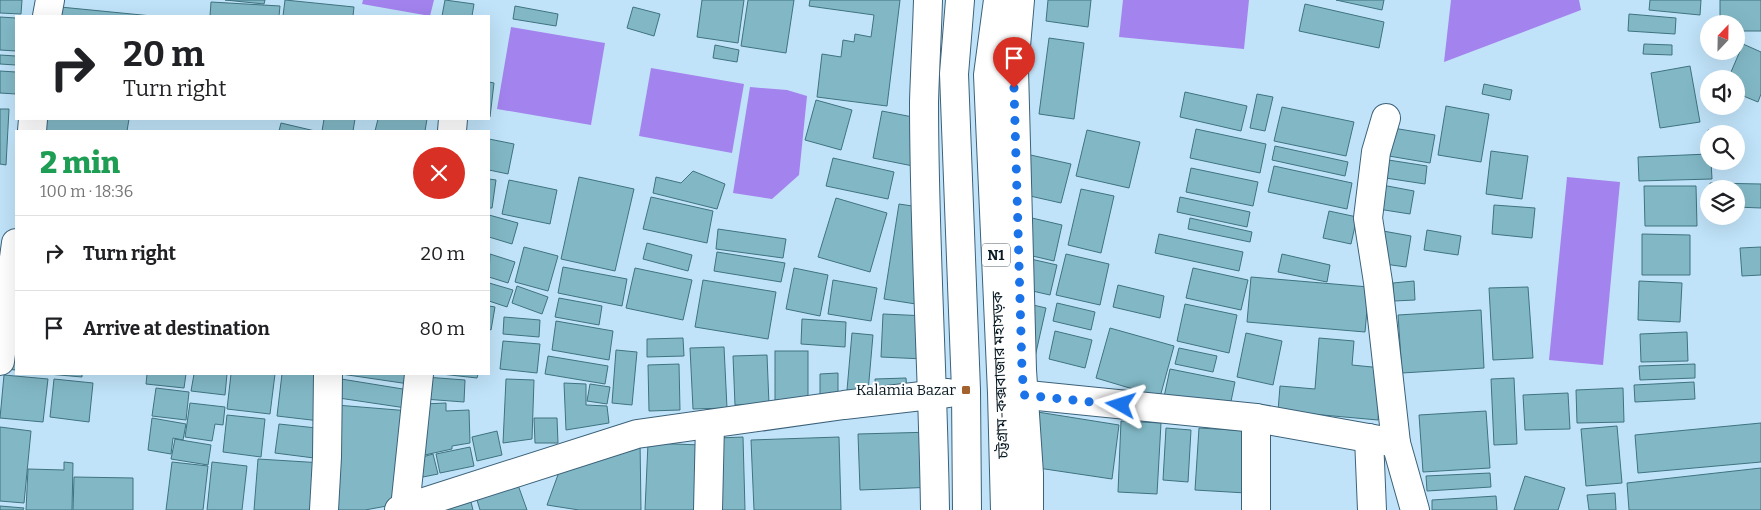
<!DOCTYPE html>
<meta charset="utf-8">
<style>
body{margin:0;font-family:Bitter,"Noto Sans Bengali",serif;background:#f6f6f6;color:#202124;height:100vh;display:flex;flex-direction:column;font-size:19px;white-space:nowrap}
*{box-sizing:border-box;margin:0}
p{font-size:16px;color:#757577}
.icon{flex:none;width:28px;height:28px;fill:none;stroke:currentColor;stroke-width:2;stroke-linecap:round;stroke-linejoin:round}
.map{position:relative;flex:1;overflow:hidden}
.drawer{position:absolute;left:15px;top:130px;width:475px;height:245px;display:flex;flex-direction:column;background:#fff;border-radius:0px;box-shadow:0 5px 20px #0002}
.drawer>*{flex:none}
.top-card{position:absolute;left:15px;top:15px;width:475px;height:105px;border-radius:0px;box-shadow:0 5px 20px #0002;background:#fff;color:#202124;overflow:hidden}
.needle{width:32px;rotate:22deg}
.controls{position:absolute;left:1700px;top:15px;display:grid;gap:10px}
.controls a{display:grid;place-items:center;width:45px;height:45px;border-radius:50%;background:#fff;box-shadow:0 5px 20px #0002;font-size:25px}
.pin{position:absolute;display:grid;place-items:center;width:42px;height:42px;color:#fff;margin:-51px -21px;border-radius:50% 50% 50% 0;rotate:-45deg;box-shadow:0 0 5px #0007}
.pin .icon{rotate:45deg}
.me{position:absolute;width:55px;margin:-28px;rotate:276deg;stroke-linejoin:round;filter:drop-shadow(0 0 4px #0008)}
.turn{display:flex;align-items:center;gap:18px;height:105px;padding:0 25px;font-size:22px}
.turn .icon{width:65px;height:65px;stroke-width:2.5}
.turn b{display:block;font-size:35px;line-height:42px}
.round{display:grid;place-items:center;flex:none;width:52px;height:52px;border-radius:26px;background:#f6f6f6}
.head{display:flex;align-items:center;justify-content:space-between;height:85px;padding:0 25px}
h1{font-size:30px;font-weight:800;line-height:38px;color:#1e9e55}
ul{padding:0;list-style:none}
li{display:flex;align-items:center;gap:15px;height:75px;padding:0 25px;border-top:1px solid #e0e0e0}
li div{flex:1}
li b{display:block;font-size:19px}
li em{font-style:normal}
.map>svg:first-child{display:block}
</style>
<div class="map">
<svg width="1761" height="510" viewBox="0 0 1761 510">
<rect width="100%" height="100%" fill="#c0e3f9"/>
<g fill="#a383ee">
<polygon points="363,0 434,0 430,16 362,4"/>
<polygon points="1123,0 1249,0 1244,49 1119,37"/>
<polygon points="1451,0 1579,0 1581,10 1444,62"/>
<polygon points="511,27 605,43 591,125 497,109"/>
<polygon points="651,68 744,84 732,153 639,136"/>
<polygon points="750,87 787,90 807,96 799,175 772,199 733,193"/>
<polygon points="1567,177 1620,182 1603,365 1549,360"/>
</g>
<g fill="#82b8c6" stroke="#3f7380">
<polygon points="0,0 22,0 21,14 0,13"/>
<polygon points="225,0 265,0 264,4"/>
<polygon points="285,0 354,7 353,16 283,16"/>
<polygon points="445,0 474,4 472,16 442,16"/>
<polygon points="702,0 744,0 738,43 697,37"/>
<polygon points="748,0 794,0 786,53 741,46"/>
<polygon points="810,0 900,0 887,106 817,97 822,54 841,57 843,40 854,42 855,34 871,37 874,15 809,6"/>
<polygon points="1048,0 1091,0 1088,27 1046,21"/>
<polygon points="1336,0 1384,0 1382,10"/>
<polygon points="1650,0 1701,0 1700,15 1649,10"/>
<polygon points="1720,0 1761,0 1761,31 1736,31 1736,24 1720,24"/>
<polygon points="211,2 280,6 279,16 210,16"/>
<polygon points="1305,4 1384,22 1379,48 1299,31"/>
<polygon points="50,6 152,16 49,16"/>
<polygon points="515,6 558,14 556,26 513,19"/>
<polygon points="633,7 660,14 654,36 627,28"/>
<polygon points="1629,14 1676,18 1675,34 1628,31"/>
<polygon points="0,17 16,18 16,51 0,50"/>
<polygon points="1049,38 1084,43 1074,119 1039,114"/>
<polygon points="1644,44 1672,45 1672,55 1643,54"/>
<polygon points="1743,44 1761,52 1761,94 1758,102 1736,93 1736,79 1728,79"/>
<polygon points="715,45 739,50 737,62 713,58"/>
<polygon points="0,55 16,56 16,65 0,64"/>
<polygon points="1690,66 1700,122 1660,128 1651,73"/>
<polygon points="0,71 16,72 16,94 0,93"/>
<polygon points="489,82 494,83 490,117 489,116"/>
<polygon points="1484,84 1512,90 1510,100 1482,94"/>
<polygon points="1185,92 1247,106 1241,131 1180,117"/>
<polygon points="1257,94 1273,97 1265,131 1250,128"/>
<polygon points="816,100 852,110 841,150 805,140"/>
<polygon points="1446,106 1489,114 1481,162 1438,155"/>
<polygon points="1282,107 1354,122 1346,156 1274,141"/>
<polygon points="0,109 9,109 6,165 0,164"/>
<polygon points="882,111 928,120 918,167 873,158"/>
<polygon points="43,119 129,119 127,131 42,131"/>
<polygon points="324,119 355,119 353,131 322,131"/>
<polygon points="378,119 427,119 425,131 375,131"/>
<polygon points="281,123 315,131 279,131"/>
<polygon points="1387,127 1435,135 1430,163 1383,155"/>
<polygon points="1196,129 1266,144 1260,173 1190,158"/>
<polygon points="1730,129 1730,134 1709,134 1709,137 1708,130"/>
<polygon points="1087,130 1140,142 1129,188 1076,176"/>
<polygon points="489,139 514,144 508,174 489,170"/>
<polygon points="1275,146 1348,162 1345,176 1272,160"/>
<polygon points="1491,151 1528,156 1522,199 1486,194"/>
<polygon points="1017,152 1071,164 1061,203 1008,191"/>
<polygon points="1709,154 1709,161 1711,161 1712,179 1639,181 1638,157"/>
<polygon points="833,158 894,172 888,199 826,186"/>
<polygon points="1382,159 1427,166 1425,184 1379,177"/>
<polygon points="1274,166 1352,183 1347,209 1268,192"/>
<polygon points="1191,168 1258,182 1253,206 1186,192"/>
<polygon points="693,171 725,184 717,209 653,193 656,177 681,183"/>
<polygon points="579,177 634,189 615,271 561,259"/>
<polygon points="489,179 496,180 492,208 489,208"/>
<polygon points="509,180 557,190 550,224 502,214"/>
<polygon points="1710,183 1761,184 1761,208 1736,207 1736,189 1710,189"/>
<polygon points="1382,185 1414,191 1410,214 1378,209"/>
<polygon points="1644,186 1696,186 1697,226 1645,226"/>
<polygon points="1081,189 1114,196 1101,253 1068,245"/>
<polygon points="651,197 713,211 707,243 643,229"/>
<polygon points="1180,197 1250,212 1247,227 1177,212"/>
<polygon points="836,198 887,213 870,272 818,257"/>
<polygon points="899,204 919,207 922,305 884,299"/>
<polygon points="1494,205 1535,208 1532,238 1492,234"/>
<polygon points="1002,211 1062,225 1054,261 994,247"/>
<polygon points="1329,211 1357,217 1351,244 1323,238"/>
<polygon points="489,215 518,223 512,244 489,237"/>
<polygon points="1190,218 1252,232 1250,242 1188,229"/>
<polygon points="718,229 786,239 783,258 716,249"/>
<polygon points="1427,230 1461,236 1458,255 1424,250"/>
<polygon points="1383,231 1411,236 1406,267 1377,263"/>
<polygon points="1159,234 1243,252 1239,271 1155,253"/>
<polygon points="1642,234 1690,235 1690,275 1642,275"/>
<polygon points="647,243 692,255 688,271 643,259"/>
<polygon points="524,247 558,256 548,291 515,282"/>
<polygon points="1761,247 1761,275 1742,276 1740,248"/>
<polygon points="717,252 785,263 781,282 714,271"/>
<polygon points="490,254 515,262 508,283 489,277"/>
<polygon points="1066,254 1109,264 1100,305 1056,295"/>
<polygon points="1282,254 1330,265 1327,282 1278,272"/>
<polygon points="1022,257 1057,265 1050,295 1015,287"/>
<polygon points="563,267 627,279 622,306 558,293"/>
<polygon points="635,268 692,280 683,320 626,308"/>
<polygon points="794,268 828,275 820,316 786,309"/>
<polygon points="1193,268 1248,280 1241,310 1186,298"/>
<polygon points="1251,277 1369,287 1365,332 1247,322"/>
<polygon points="703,280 776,292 768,339 695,327"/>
<polygon points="833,280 877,288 871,321 828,314"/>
<polygon points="1414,281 1415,300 1394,301 1393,283"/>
<polygon points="1639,281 1682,283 1680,322 1638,320"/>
<polygon points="489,283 513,290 507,307 489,301"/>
<polygon points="1118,285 1164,296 1160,318 1113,307"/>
<polygon points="517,286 548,297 542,314 512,303"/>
<polygon points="1528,287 1533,358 1493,360 1489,288"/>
<polygon points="559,298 602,306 599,325 555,317"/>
<polygon points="1020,302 1046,308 1035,357"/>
<polygon points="1057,303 1095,312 1091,330 1053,321"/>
<polygon points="1185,304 1237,315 1229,353 1177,341"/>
<polygon points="489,306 495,307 491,330 489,329"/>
<polygon points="1481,310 1484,368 1402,373 1398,315"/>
<polygon points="883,314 927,316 924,359 881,357"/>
<polygon points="504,317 540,320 539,337 503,334"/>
<polygon points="802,319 846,322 845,347 801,344"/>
<polygon points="556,321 613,331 609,360 552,350"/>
<polygon points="1110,328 1174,346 1160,397 1096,378"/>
<polygon points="1055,331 1092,340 1085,368 1049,359"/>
<polygon points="1687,332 1688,361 1641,362 1640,334"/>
<polygon points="852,333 873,335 868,392 847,390"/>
<polygon points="1246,333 1282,341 1273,385 1237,377"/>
<polygon points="683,338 684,356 647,357 647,339"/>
<polygon points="1319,338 1354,341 1352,365 1382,368 1378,420 1278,411 1280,386 1315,389"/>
<polygon points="16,341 16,370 4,369"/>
<polygon points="503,341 540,344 537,373 500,369"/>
<polygon points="724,347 727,408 693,409 690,348"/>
<polygon points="1179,348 1217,356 1213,372 1175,364"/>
<polygon points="616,350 637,352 632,405 612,403"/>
<rect x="775" y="351" width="33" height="49"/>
<polygon points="767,355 769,404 735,405 733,356"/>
<polygon points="548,356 608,366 605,384 545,374"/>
<polygon points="679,364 680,410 649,411 648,365"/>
<polygon points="1695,364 1695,378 1640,380 1639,366"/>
<polygon points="1170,369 1235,382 1229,411 1164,397"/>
<polygon points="838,373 838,397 820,397 820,374"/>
<polygon points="48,374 82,374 82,377"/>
<polygon points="147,374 186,374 184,388 146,384"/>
<polygon points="194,374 227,374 225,395 191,391"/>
<polygon points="231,374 275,374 270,414 227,409"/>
<polygon points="282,374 327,374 320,421 277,416"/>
<polygon points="341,374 411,374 409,384"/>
<polygon points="441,374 478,374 477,378"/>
<polygon points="4,375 48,379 43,422 0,418"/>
<polygon points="425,377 465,380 464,402 424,399"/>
<polygon points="335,378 409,390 406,408 332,397"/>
<polygon points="906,378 907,392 876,394 875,379"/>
<polygon points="1514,378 1517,444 1494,445 1491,379"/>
<polygon points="54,379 93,383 89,422 50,417"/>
<polygon points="506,379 534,380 532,439 503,443"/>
<polygon points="1694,382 1695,399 1635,402 1634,385"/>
<polygon points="564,383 586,384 586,405 607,406 609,423 566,430"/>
<polygon points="590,384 610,387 607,404 587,401"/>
<polygon points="156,388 189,392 186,420 152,416"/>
<polygon points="1623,388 1624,422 1577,423 1576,390"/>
<polygon points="1568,393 1570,429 1525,430 1523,395"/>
<polygon points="190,403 225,407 223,425 215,424 212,441 185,437"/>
<polygon points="446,403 446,411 469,410 470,443 452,446 452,449 420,456 423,404"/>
<polygon points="336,405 410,411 403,503 365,510 328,510"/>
<polygon points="1025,410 1119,425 1112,479 1018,465"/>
<polygon points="1486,411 1490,468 1423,472 1419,415"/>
<polygon points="227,415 265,419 261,457 223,452"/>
<polygon points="152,418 186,424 183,440 173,438 171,454 148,450"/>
<polygon points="534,418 557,418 558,443 535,443"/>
<polygon points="1121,421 1161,423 1157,494 1118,492"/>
<polygon points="1761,423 1761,462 1638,473 1635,435"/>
<polygon points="279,424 326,429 322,459 275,453"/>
<polygon points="1617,426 1622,483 1586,486 1581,429"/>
<polygon points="0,427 31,431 24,503 0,501"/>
<polygon points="1166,428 1191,430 1188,482 1163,480"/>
<polygon points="1199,428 1249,431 1246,493 1195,490"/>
<polygon points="497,431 502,455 477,461 472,437"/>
<polygon points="934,432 936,487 860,490 858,434"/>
<polygon points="743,437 745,510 721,510 719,438"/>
<polygon points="839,437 841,510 754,510 751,440"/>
<polygon points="175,439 211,445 208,465 171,459"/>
<polygon points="640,440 641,510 579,510 547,505 563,461"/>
<polygon points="648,443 701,445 699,510 645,510"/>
<polygon points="470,447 474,466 440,473 436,454"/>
<polygon points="433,454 438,474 423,477 419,458"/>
<polygon points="258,459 323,463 320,510 254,510"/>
<polygon points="64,462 73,463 72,510 26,510 28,469 64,470"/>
<polygon points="172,462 208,466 203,510 166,510"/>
<polygon points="212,462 247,466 242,510 207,510"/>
<polygon points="1761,468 1761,510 1629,510 1627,483"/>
<polygon points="1490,473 1491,487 1427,491 1426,476"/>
<polygon points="1525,476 1565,488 1558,510 1514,510"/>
<polygon points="74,477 133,478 133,510 73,510"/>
<polygon points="518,485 527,510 480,510 477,500"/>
<polygon points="1615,493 1616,510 1589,510 1587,495"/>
<polygon points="1496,496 1497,510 1432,510 1432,500"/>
<polygon points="471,502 473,510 440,510"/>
<polygon points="0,506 24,508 23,510 0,510"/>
</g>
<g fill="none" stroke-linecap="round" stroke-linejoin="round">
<polyline stroke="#9bbbce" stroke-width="28" stroke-dasharray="28 14" stroke-linecap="butt" points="948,393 1018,394"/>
<g stroke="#3b627a" stroke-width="30">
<g id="minor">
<path d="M928 0C927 34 925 68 924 102 924 238 933 374 935 510"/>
<polyline points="1020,0 1014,69 1022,370 1029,474 1029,510"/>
<polyline points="47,16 50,0"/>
<polyline points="1386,118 1376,152 1368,218 1378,282 1396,443"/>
<polyline points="32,131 33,119"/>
<polyline points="452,131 453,119"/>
<polyline points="0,361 16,243"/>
<polyline points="1018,394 1256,418 1396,443 1415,510"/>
<polyline points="1256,418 1256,510"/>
<polyline points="1369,438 1372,510"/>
<polyline points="405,508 419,374"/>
<polyline points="324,510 327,457 328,374"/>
<polyline points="399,510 637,434 844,405 948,393"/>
<polyline points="708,510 710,424"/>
</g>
</g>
<g stroke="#3b627a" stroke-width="30">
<g id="highway">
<polyline points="960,0 954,74 966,390 967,510"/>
<polyline points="998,0 988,75 1002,393 1005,510"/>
</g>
</g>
<use href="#minor" stroke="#fff" stroke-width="28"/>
<use href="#highway" stroke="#fff" stroke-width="28"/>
</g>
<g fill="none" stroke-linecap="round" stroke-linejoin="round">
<polyline stroke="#1a73e8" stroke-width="9" stroke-dasharray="0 16.2" points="1014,88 1022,370 1024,395 1121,405"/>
</g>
<rect fill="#a3612d" stroke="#fefefe" stroke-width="2" x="961" y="385" width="10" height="10" rx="2.5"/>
<g text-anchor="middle" stroke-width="4" stroke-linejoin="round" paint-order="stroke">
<rect fill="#fefefe" stroke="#525e65" stroke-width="1" x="982" y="243.5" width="28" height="23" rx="4"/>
<g font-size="14" font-weight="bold" fill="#091a24">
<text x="996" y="260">N1</text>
</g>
<g font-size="15" fill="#091a24" stroke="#fefefe">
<text transform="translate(1000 375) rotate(-92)" y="5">চট্টগ্রাম-কক্সবাজার মহাসড়ক</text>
</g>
<g font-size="15" fill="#091a24" stroke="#fefefe" text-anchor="end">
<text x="956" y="395">Kalamia Bazar</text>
</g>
</g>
</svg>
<div class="controls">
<a><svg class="needle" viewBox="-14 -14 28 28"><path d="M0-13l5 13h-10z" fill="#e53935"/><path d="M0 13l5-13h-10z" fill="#757577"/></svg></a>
<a><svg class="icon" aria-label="sound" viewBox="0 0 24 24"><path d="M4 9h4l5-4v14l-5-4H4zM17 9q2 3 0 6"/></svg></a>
<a><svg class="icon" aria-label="search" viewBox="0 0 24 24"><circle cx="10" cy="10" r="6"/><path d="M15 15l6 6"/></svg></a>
<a><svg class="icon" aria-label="layers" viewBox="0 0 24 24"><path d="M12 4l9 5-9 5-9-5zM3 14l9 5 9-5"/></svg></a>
</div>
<div class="pin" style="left:1014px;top:88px;background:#d93025"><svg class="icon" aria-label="arrive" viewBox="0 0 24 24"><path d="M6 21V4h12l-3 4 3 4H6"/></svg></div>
<svg class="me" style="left:1121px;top:405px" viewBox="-20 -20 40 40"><path d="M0-17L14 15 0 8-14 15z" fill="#1a73e8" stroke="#fff" stroke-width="4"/></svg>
<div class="top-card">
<div class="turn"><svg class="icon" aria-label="right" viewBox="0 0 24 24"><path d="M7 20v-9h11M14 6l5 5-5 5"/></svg><div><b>20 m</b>Turn right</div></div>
</div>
<section class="drawer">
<div class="head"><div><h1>2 min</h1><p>100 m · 18:36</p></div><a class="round" style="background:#d93025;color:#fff"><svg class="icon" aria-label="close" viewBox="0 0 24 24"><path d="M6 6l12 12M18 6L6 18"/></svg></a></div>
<ul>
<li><svg class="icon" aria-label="right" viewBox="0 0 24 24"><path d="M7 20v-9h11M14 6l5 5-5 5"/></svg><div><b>Turn right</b></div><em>20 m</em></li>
<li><svg class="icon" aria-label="arrive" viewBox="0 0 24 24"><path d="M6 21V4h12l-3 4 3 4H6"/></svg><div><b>Arrive at destination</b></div><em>80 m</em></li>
</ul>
</section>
</div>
